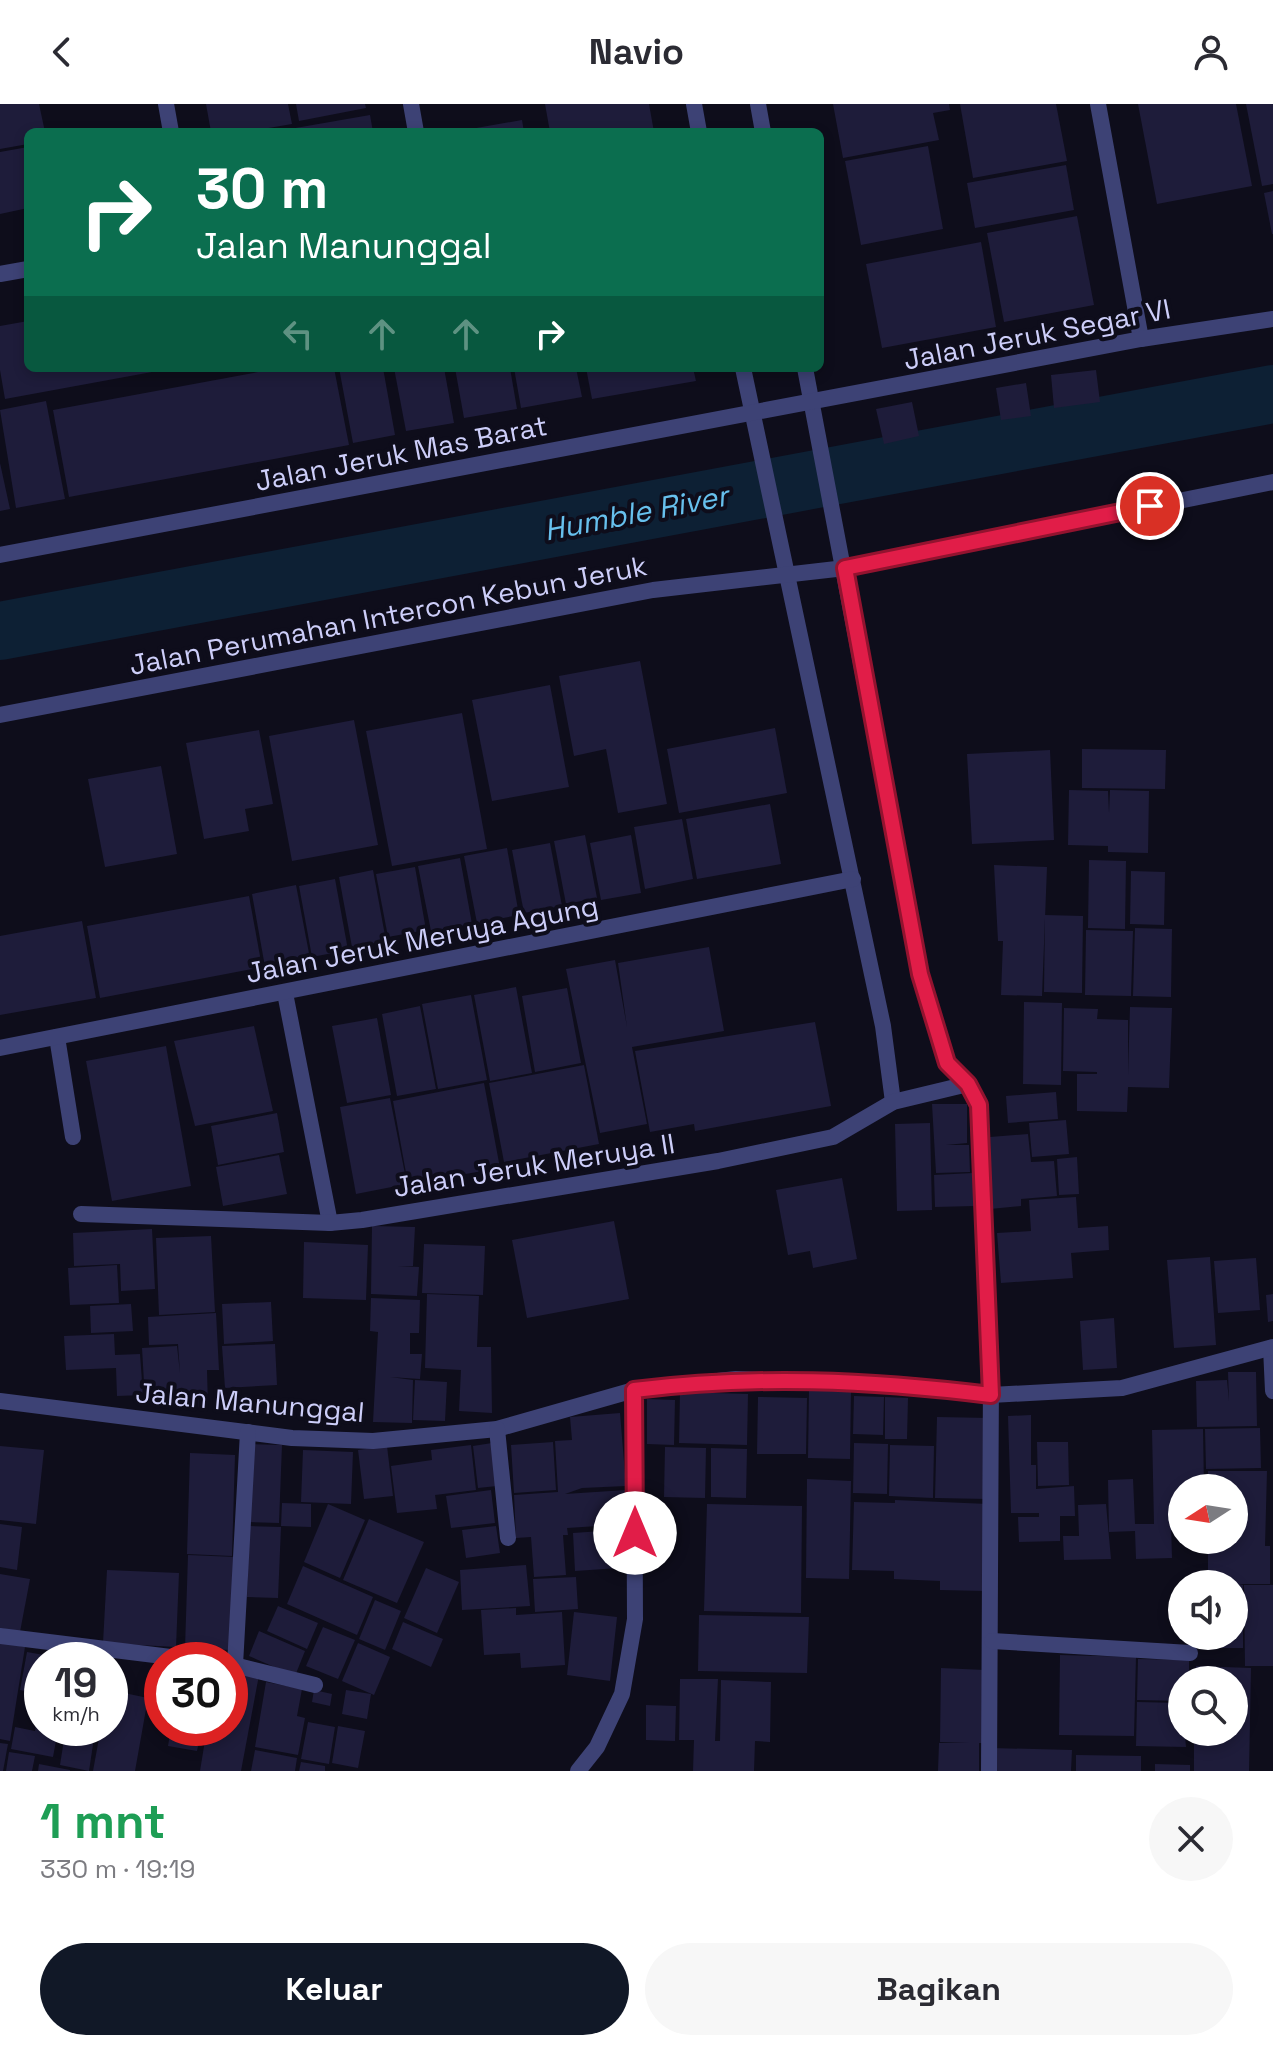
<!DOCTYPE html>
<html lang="id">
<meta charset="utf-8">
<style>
body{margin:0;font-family:"Space Grotesk",sans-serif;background:#f7f7f7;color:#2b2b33;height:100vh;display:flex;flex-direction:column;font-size:30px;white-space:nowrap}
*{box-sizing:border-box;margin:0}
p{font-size:26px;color:#7c7c81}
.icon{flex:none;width:44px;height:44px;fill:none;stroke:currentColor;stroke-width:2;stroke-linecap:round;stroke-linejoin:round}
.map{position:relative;height:1667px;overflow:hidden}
.drawer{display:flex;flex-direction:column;background:#fff;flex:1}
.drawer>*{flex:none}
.hud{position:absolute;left:24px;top:24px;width:800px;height:244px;border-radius:12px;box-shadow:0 4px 12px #0003;background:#0b6e4f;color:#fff;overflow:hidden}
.needle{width:52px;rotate:258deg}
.tools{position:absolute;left:1168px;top:1370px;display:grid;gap:16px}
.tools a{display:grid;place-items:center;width:80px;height:80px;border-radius:50%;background:#fff;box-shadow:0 4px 12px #0003;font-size:40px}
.speed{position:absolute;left:24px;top:1538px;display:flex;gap:16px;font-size:40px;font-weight:700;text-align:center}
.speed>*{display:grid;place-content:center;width:104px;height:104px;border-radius:50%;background:#fff;box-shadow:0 4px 12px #0003;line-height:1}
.speed small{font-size:20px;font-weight:400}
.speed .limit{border:12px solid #d22;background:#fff;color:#111}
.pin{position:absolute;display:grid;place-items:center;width:68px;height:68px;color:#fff;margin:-34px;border:4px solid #fff;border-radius:50%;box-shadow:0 2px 8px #0007}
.me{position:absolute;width:88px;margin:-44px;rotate:0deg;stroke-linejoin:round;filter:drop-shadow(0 0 6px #0008)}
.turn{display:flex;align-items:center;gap:28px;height:168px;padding:0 40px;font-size:36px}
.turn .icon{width:104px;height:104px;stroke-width:2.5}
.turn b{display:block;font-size:56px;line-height:68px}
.lanes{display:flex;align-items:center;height:76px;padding:0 40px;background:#0003;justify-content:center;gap:40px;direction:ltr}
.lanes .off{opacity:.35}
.round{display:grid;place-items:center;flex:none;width:84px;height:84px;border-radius:42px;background:#f7f7f7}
.overview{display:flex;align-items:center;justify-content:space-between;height:136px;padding:0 40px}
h1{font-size:48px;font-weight:700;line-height:60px;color:#1e9e55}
.cta{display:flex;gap:16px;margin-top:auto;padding:16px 40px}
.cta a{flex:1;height:92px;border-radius:48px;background:#111827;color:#fff;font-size:32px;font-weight:700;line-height:92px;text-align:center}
.cta a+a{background:#f7f7f7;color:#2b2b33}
header{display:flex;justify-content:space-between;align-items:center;height:104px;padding:0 40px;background:#fff;font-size:36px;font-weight:700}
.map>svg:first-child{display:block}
</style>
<header><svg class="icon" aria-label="back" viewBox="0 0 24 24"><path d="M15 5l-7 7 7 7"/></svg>Navio<svg class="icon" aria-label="person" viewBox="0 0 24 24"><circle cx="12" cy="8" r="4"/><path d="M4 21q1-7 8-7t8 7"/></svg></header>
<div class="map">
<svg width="1273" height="1667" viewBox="0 0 1273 1667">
<rect width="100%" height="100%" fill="#0e0d1b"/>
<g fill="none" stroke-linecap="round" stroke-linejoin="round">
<polyline stroke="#0d2034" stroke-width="58" points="0,527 1273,290"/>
</g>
<g fill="#1e1c3a">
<polygon points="0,0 39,0 45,28 28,28 28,40 0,45"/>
<polygon points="206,0 288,0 292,20 246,28 211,28"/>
<polygon points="296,0 365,0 366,4 299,17"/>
<polygon points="545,0 649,0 654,28 550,28"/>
<polygon points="833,0 949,0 950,6 933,9 939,36 843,54"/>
<polygon points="960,0 1056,0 1067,57 973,74"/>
<polygon points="1138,0 1236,0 1252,82 1157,100"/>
<polygon points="1246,0 1273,0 1273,80 1262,82"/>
<polygon points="370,11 373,28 285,28 284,26"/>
<polygon points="522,16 524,28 465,28 465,26"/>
<polygon points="928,42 943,125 861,141 845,57"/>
<polygon points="28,43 28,104 0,110 0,48"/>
<polygon points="1066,61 1074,106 975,124 967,79"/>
<polygon points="1273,87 1273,130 1272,130 1264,89"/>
<polygon points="1077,112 1094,201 1004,218 987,129"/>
<polygon points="981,138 996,223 882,244 866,160"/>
<polygon points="28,217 28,264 152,264 152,268 5,295 0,266 0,222"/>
<polygon points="280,264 334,264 349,341 69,393 53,306"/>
<polygon points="339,264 383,264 395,331 353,339"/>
<polygon points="394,264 444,264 454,319 406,327"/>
<polygon points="455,264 510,264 517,305 464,314"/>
<polygon points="514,264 576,264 582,293 521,304"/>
<polygon points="586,264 693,264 696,277 592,295"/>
<polygon points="1096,266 1100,298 1054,304 1051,271"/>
<polygon points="1026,279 1031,312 1001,316 996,284"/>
<polygon points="46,297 65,395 16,404 0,306"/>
<polygon points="912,298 919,332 884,340 876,305"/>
<polygon points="0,359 10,405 0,407"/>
<polygon points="640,557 667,700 618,709 606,645 574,652 559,572"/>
<polygon points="550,581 569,683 492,697 472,596"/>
<polygon points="462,609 487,745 392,762 366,627"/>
<polygon points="354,616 378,741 292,757 269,632"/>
<polygon points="775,624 787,689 679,709 667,645"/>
<polygon points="259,626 273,700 245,705 249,727 204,735 186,639"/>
<polygon points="1082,645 1166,646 1165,685 1082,684"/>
<polygon points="1050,646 1054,736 972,740 967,650"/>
<polygon points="161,662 177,750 105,763 88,675"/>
<polygon points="1069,686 1108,687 1109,709 1110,686 1149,687 1148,749 1108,748 1108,742 1068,741"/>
<polygon points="770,700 781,760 697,775 686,715"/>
<polygon points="682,715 693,775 645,785 634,723"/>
<polygon points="585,731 597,794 566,800 554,737"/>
<polygon points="631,731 641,789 601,796 590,739"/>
<polygon points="550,739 562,802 524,809 512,746"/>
<polygon points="507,744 519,811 477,819 464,752"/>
<polygon points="460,754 472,820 431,827 418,762"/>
<polygon points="1089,756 1126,757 1125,825 1088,824"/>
<polygon points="994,761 1047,763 1042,892 1001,891 1003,837 998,837"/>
<polygon points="415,763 426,826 388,833 376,770"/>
<polygon points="373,766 386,837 352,843 339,773"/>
<polygon points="1131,767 1165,768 1164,821 1130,820"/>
<polygon points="335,775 348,846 312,853 299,782"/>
<polygon points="296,781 312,865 267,874 252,790"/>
<polygon points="249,792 262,863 100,894 87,822"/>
<polygon points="1045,811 1083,812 1082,889 1044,888"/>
<polygon points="82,817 96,894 0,911 0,832"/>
<polygon points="1135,824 1172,825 1171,893 1133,892"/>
<polygon points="1086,826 1133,827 1131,892 1085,891"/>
<polygon points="709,843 724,927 632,943 647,1020 600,1029 566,865 615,856 627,923 618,859"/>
<polygon points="516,883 532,969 490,977 474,891"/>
<polygon points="567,884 581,959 535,968 522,892"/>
<polygon points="471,891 487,976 438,985 422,900"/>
<polygon points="1024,898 1062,899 1061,981 1023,980"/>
<polygon points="420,902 436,985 397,992 382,910"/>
<polygon points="1130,903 1172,904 1169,984 1128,983 1127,1008 1077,1007 1077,970 1097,970 1097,968 1063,967 1064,904 1098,905 1097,915 1128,916 1128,971"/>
<polygon points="377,914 391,991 347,999 332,922"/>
<polygon points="815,918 831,1002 695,1027 694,1020 650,1028 635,947"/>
<polygon points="254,922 273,1007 195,1022 174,937"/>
<polygon points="166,942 191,1082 112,1097 86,957"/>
<polygon points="584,961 599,1040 504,1058 489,979"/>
<polygon points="484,979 500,1064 408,1080 393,997"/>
<polygon points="1056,988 1058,1015 1008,1019 1006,992"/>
<polygon points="390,994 407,1080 356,1090 340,1003"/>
<polygon points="932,1000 967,1000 967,1039 946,1041 969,1041 970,1068 936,1069"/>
<polygon points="277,1009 284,1048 218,1061 211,1022"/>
<polygon points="1066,1016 1069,1050 1032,1053 1029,1019"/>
<polygon points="930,1019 932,1106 897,1107 895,1020"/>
<polygon points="1028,1030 1031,1058 1054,1057 1057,1092 1021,1095 1021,1102 990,1105 987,1061 991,1061 990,1033"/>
<polygon points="279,1051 287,1090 223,1102 216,1063"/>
<polygon points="1077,1053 1079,1090 1059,1091 1057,1055"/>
<polygon points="973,1069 974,1102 935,1103 934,1071"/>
<polygon points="842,1074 857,1155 813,1164 810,1147 788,1151 776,1086"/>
<polygon points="1076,1093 1078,1124 1108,1122 1109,1146 1071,1149 1073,1174 1001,1179 997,1129 1031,1127 1029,1096"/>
<polygon points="614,1117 629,1195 527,1214 512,1136"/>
<polygon points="372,1122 415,1123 413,1162 398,1162 419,1163 417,1192 371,1190"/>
<polygon points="152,1125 155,1185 121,1187 120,1160 74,1162 73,1129"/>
<polygon points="211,1132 215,1208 159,1211 156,1134"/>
<polygon points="304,1138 368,1141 366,1196 303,1194"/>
<polygon points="424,1140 485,1142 483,1191 422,1189"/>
<polygon points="1210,1153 1216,1241 1174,1244 1167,1156"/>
<polygon points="1256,1154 1260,1206 1218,1209 1214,1157"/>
<polygon points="117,1161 119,1199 70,1201 68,1164"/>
<polygon points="427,1190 479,1192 477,1243 491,1243 492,1309 459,1307 461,1266 425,1264"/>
<polygon points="1273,1190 1273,1217 1268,1218 1266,1191"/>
<polygon points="371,1194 420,1196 419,1229 410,1229 410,1250 422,1250 420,1275 390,1273 413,1276 412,1319 373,1318 378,1228 370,1227"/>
<polygon points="271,1198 273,1237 224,1240 222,1200"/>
<polygon points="131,1200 133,1227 91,1229 90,1202"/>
<polygon points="216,1209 219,1266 207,1266 208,1303 181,1304 181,1294 145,1296 142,1244 177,1242 180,1269 178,1240 149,1241 148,1213"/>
<polygon points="1114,1214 1117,1264 1083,1266 1080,1217"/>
<polygon points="114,1230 115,1251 140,1250 143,1291 117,1292 116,1264 66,1266 64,1232"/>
<polygon points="275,1240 277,1281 225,1284 222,1242"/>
<polygon points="1228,1268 1256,1268 1257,1322 1197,1323 1196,1277 1227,1276 1229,1297"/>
<polygon points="415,1276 447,1278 445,1317 413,1316"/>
<polygon points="809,1286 851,1287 850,1355 808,1354"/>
<polygon points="680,1288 748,1290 747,1341 679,1339"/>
<polygon points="854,1292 884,1293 883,1331 853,1330"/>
<polygon points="758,1293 807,1294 806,1350 757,1350"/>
<polygon points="885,1293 908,1294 907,1335 885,1335"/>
<polygon points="647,1295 675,1296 674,1341 647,1340"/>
<polygon points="620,1309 626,1382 582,1384 565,1390 626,1386 629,1420 567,1424 568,1431 563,1431 566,1471 534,1473 531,1433 516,1434 514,1391 558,1388 555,1337 572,1336 570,1313"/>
<polygon points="1031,1311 1031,1361 1036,1361 1036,1385 1074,1382 1075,1412 1060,1412 1060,1437 1019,1438 1018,1413 1039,1413 1039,1409 1011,1409 1008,1312"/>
<polygon points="937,1313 990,1314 988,1395 935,1394"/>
<polygon points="1260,1324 1261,1364 1206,1365 1205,1325"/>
<polygon points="1203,1325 1204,1384 1182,1384 1182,1418 1171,1419 1172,1454 1136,1455 1135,1427 1109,1428 1108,1376 1133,1375 1135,1420 1154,1420 1152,1326"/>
<polygon points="553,1338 556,1386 514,1389 511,1341"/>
<polygon points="1037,1338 1068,1338 1069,1381 1038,1382"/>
<polygon points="492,1339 497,1382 478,1384 473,1342"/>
<polygon points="854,1339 888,1340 887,1390 853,1389"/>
<polygon points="250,1340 282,1341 279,1419 248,1418"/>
<polygon points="471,1341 476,1386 435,1391 437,1405 397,1409 391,1362 432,1356 431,1346"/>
<polygon points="890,1341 934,1342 933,1394 889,1392"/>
<polygon points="0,1342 44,1346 36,1420 0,1416"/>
<polygon points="387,1342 393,1392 364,1395 358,1346"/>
<polygon points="665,1343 706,1344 705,1394 664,1393"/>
<polygon points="711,1344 747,1345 746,1394 711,1393"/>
<polygon points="303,1346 353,1348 351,1400 301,1398"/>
<polygon points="190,1349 235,1351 232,1452 187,1450"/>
<polygon points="1208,1367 1267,1367 1265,1442 1270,1442 1270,1480 1239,1480 1243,1481 1243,1544 1202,1544 1202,1532 1234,1532 1234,1480 1208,1480 1208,1442 1221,1442 1221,1436 1234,1436 1234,1384 1208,1384"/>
<polygon points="807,1375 851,1377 849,1475 806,1474"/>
<polygon points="491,1386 495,1419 451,1424 446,1392"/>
<polygon points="895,1396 988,1400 986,1487 940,1486 940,1477 894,1475 894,1467 852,1466 854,1398 895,1399"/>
<polygon points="282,1399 311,1400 311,1423 281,1422"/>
<polygon points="328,1400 365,1416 340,1474 304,1458"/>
<polygon points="707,1400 802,1402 801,1509 704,1507"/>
<polygon points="1106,1400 1111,1455 1064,1456 1063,1432 1079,1432 1078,1401"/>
<polygon points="369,1415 424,1438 397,1499 343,1476"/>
<polygon points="0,1420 22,1423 17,1466 0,1463"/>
<polygon points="249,1422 281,1423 278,1494 247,1493"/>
<polygon points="496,1422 500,1449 466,1454 462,1426"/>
<polygon points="630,1425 633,1463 575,1467 573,1429"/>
<polygon points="188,1451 236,1453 232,1546 185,1544"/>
<polygon points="526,1461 530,1502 462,1506 460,1466"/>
<polygon points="303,1462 373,1493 357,1531 287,1500"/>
<polygon points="426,1464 459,1478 437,1529 404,1514"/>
<polygon points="107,1466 179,1469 176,1543 103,1539"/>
<polygon points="0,1470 30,1475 20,1528 0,1524"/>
<polygon points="576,1473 578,1505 535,1508 533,1475"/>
<polygon points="1244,1481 1273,1481 1273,1562 1245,1562"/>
<polygon points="375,1496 401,1507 385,1546 359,1535"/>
<polygon points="278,1502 318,1519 307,1545 267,1527"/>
<polygon points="516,1504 516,1511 562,1508 565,1561 521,1564 520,1549 484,1551 481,1506"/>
<polygon points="574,1508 617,1513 610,1577 567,1571"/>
<polygon points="699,1511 809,1513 807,1569 698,1567"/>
<polygon points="403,1518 443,1535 431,1563 392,1545"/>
<polygon points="323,1523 355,1536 338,1575 306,1562"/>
<polygon points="259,1527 305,1547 295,1572 249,1552"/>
<polygon points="0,1538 25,1543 10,1637 0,1635"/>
<polygon points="358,1539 390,1553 374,1591 342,1577"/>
<polygon points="27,1548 61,1554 42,1556 42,1591 20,1586"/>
<polygon points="1060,1551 1136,1553 1134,1632 1059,1631"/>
<polygon points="1138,1555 1189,1556 1189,1576 1182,1576 1182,1597 1137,1596"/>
<polygon points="1196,1562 1251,1564 1249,1667 1194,1667 1194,1628 1234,1628 1234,1576 1195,1576"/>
<polygon points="941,1564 985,1566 984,1639 979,1639 979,1667 938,1667 939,1639 969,1639 940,1638"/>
<polygon points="230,1565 259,1571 241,1667 200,1667 207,1624 230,1624"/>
<polygon points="680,1575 718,1575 715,1637 720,1637 721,1576 771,1578 770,1638 755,1637 754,1667 693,1667 694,1636 679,1636"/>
<polygon points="266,1578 302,1585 297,1612 305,1614 298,1651 255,1643"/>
<polygon points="110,1586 148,1594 135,1667 93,1667 99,1634 58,1626 53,1653 11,1645 15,1623 35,1627 40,1599 42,1624 110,1624"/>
<polygon points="314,1586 332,1590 330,1602 312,1598"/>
<polygon points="346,1586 371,1590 367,1615 342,1610"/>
<polygon points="1137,1598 1182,1599 1186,1643 1136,1642"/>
<polygon points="646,1601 676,1602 675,1637 646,1636"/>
<polygon points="308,1618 335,1623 329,1660 301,1655"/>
<polygon points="338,1622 365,1627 358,1664 332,1659"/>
<polygon points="171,1624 202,1624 197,1647 168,1642"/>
<polygon points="65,1629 94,1634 89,1667 60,1661"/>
<polygon points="0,1639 8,1640 3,1667 0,1667"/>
<polygon points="991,1644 1072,1646 1071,1667 990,1667"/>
<polygon points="255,1646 297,1654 295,1667 251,1667"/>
<polygon points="9,1648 35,1652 32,1667 6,1667"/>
<polygon points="1076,1651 1141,1652 1141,1667 1076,1667"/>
<polygon points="301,1658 325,1662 325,1667 299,1667"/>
<polygon points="39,1660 70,1666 70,1667 38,1667"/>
<polygon points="1155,1660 1190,1661 1190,1667 1155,1667"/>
</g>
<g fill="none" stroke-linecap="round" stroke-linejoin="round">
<g stroke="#3d4275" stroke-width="16">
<polyline points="166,0 171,28"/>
<polyline points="411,0 416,28"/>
<polyline points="694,0 699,28"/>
<polyline points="758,0 763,28"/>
<polyline points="1098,0 1141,235"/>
<polyline points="0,170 28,165"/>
<polyline points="743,264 883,922 893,998"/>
<polyline points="805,264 920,870 947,959 968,980 979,1001 991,1272 989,1667"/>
<polyline points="0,451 1141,235 1273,215"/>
<polyline points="0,611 653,486 845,464 1273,378"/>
<polyline points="285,889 330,1119"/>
<polyline points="57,933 73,1033"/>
<polyline points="0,944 853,775"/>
<polyline points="81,1110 330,1119 362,1116 718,1057 833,1033 893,998 968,980"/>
<polyline points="1271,1244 1273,1287"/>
<polyline points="0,1297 292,1334 373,1337 497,1325 634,1286 736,1275 909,1281 991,1291 1122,1284 1273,1243"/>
<polyline points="497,1325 508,1434"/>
<polyline points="0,1532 195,1556"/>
<polyline points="992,1537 1190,1549"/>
<polyline points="230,1560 315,1581"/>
<polyline points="235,1561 248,1328"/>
<polyline points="578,1667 597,1643 622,1590 635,1515 634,1286"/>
</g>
</g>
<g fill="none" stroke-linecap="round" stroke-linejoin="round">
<g stroke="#92132f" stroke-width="20">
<path id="route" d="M635 1429 634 1286C756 1271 869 1276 991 1291L979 1001 968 980 947 959 920 870 845 464 1150 402"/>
</g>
<use href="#route" stroke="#e11d48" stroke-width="14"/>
</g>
<g text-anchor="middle" stroke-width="8" stroke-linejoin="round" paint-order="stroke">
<g font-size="28" fill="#cdcef9" stroke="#0e0d1b">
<text transform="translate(1037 230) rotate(-11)" y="10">Jalan Jeruk Segar VI</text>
<text transform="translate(401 349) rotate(-11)" y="10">Jalan Jeruk Mas Barat</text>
<text transform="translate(388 511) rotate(-11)" y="10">Jalan Perumahan Intercon Kebun Jeruk</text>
<text transform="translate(422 835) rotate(-11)" y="10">Jalan Jeruk Meruya Agung</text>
<text transform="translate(534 1061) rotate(-9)" y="10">Jalan Jeruk Meruya II</text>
<text transform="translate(250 1298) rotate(5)" y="10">Jalan Manunggal</text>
</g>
<g font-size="30" font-style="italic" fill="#67c0ed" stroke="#0e0d1b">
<text transform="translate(636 409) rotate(-11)" y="10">Humble River</text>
</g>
</g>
</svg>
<div class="tools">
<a><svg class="needle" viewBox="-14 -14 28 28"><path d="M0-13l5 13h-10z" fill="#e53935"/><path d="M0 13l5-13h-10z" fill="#7c7c81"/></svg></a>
<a><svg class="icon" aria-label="sound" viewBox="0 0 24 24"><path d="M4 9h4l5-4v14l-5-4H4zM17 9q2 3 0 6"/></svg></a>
<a><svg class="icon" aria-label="search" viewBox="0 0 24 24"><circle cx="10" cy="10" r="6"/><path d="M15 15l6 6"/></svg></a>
</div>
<div class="speed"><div>19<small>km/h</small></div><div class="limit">30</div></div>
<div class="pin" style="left:1150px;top:402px;background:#d93025"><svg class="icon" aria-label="arrive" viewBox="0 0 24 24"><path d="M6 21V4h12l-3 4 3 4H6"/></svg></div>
<svg class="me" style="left:635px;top:1429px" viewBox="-20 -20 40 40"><circle r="19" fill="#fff"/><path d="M0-13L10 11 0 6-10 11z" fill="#e11d48"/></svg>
<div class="hud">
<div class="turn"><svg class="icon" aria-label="right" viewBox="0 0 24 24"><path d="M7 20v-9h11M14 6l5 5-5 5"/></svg><div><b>30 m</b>Jalan Manunggal</div></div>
<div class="lanes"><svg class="icon off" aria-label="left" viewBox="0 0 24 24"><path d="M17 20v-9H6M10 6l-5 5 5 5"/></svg><svg class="icon off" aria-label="ahead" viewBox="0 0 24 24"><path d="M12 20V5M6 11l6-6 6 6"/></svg><svg class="icon off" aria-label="ahead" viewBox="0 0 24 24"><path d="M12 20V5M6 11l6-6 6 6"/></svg><svg class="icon" aria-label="right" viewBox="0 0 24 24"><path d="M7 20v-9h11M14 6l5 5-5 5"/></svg></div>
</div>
</div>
<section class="drawer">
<div class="overview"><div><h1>1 mnt</h1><p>330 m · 19:19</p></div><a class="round"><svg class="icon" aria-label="close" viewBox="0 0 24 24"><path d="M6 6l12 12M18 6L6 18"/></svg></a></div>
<div class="cta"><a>Keluar</a><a>Bagikan</a></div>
</section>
